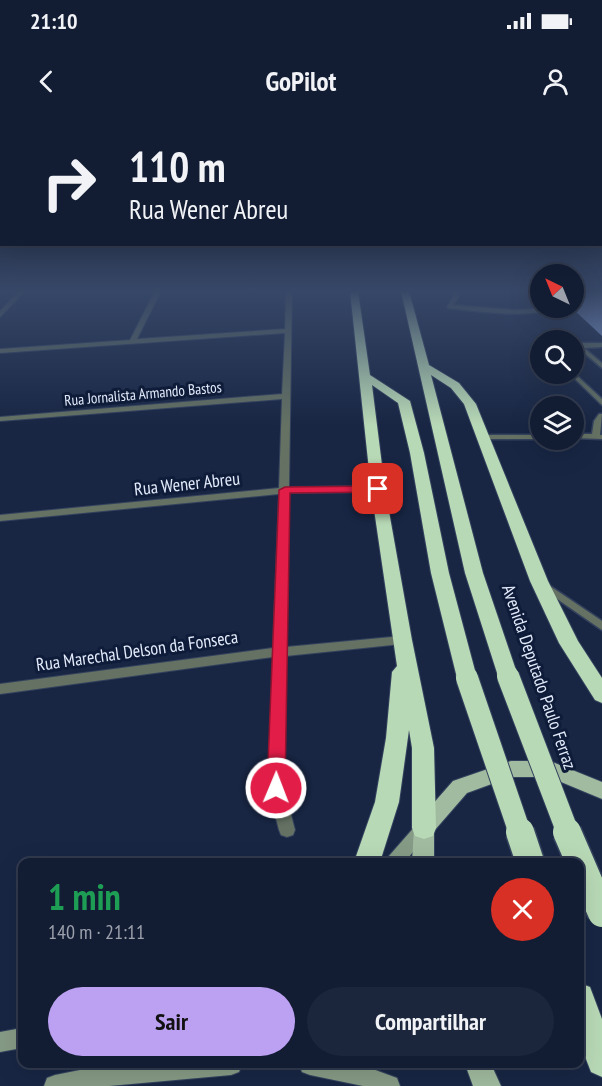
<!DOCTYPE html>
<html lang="pt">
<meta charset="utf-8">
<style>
body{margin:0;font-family:"PT Sans Narrow",sans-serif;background:#1b253b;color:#f1f3f6;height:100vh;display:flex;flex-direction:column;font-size:22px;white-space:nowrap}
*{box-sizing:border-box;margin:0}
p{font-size:20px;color:#9ca1ac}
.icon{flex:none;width:33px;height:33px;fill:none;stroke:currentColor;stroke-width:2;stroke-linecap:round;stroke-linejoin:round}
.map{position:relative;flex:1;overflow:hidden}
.details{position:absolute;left:18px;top:738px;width:566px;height:210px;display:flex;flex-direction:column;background:#121c33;border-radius:12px;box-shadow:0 6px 24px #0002,0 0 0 2px #313a4e}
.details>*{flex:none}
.guide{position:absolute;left:0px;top:0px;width:603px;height:126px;box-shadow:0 6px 24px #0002,0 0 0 2px #313a4e;background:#121c33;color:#f1f3f6;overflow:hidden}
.needle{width:39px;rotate:317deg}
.fabs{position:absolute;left:530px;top:144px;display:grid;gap:12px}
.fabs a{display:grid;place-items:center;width:54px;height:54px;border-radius:50%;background:#121c33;box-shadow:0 6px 24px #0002,0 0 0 2px #313a4e;font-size:30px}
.pin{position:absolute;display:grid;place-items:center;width:51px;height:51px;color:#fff;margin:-26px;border-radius:12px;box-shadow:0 3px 9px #0006}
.me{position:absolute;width:66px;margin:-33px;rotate:1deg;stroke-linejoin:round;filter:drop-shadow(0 0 4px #0008)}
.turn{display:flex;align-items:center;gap:21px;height:126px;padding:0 30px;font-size:27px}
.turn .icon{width:78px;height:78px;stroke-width:2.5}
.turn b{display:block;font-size:42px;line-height:51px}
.round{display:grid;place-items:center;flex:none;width:63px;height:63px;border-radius:32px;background:#1b253b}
.head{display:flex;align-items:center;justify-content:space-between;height:102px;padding:0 30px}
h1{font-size:36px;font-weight:700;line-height:45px;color:#1e9e55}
.cta{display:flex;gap:12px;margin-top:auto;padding:12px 30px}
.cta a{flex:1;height:69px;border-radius:36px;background:#bca0f2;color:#111;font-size:24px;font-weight:700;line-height:69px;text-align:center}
.cta a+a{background:#1b253b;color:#f1f3f6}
.status{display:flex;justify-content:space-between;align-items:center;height:42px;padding:0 30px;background:#121c33;direction:ltr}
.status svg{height:16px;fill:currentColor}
header{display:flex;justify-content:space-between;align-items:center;height:78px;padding:0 30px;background:#121c33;font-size:27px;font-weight:700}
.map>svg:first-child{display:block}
</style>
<div class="status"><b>21:10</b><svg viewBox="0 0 49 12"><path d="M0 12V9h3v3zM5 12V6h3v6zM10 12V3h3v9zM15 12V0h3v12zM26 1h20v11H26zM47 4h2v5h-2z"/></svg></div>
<header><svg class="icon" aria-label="back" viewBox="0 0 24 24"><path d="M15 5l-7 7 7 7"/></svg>GoPilot<svg class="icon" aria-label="person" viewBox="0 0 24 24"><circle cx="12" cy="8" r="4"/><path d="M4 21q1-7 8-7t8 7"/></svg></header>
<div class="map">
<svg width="602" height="966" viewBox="0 0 602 966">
<rect width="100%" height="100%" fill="#182644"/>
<polygon fill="#8fabe3" points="573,172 602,172 602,216 573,189"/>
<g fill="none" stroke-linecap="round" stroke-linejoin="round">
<g stroke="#34425e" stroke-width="3">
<g id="lane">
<path d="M450 185 516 190 553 188C531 199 474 191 448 188Z"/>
<polygon points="573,223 602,223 602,227 584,228 602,243 602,248 577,227 573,227"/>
<polygon points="540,225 540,236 533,229"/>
<polygon points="573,252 602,279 602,285 571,255 570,254"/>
<polygon points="599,294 602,294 600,315 602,315 602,319 573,318 573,314 592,314 594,301"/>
<polygon points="482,315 540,315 540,319 485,319 481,317"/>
<polygon points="541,460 602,501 602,510 537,465 536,463"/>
</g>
</g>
<g stroke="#34425e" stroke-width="2">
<g id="street">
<polygon points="19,171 25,171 0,197 0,191"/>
<polygon points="155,171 161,171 137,219 285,209 286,171 292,171 289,367 378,366 383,369 378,372 289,373 286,527 402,516 408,520 402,524 286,536 284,668 295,710 293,715 287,717 281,715 279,710 268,668 273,537 0,574 0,564 273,528 279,374 0,401 0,395 279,368 282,279 0,301 0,297 282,274 285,213 0,233 0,229 130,220"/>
<polygon points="452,171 458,171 459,177 450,189 447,187 453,177"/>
</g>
</g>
<g stroke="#34425e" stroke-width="2">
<g id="secondary">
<polygon points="423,702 429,704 431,709 405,742 387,742 389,736 417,704"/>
<polygon points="22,908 22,928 0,932 0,912"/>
<polygon points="110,944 242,944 239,952 231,955 109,966 44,966 47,958 55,955"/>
<polygon points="299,944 359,944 397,958 400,966 363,966 310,955 302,952"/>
</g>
</g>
<g stroke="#34425e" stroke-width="2">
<g id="primary">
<polygon points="511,641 550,641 602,662 602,679 549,657 511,657 467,673 434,711 434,742 412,742 414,708 417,702 453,661"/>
<polygon points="465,944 491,944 501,966 473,966"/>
</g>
</g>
<g stroke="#34425e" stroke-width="2">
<g id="highway">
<polygon points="350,171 358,171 370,255 410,281 424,333 449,453 477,558 474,563 467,565 460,563 457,558 431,453 410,333 398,283 372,265 385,369 412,520 434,628 436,708 433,716 424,719 415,716 412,708 412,628 409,610 399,682 380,742 354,742 375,682 386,618 392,552 397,546 371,369"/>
<polygon points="401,171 409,171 429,245 459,263 476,284 548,461 578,521 602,558 602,583 595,580 559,523 530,461 464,284 451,268 431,255 483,453 518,556 515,561 508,563 501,561 498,556 465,453"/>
<polygon points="579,863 590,867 602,899 602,957 591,952 579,921"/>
</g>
</g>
<use href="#lane" fill="#647163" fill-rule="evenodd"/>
<use href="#street" fill="#647163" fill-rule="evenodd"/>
<use href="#secondary" fill="#869b85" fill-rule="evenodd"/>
<use href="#primary" fill="#a0bb9f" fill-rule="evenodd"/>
<use href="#highway" fill="#b8d9b6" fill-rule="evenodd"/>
<g stroke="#34425e" stroke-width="24" stroke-linecap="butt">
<g id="highway-bridge-far1">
<polyline points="508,556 568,713"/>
<polyline points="467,558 520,713"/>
</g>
</g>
<g stroke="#34425e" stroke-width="31" stroke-linecap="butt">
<g id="highway-bridge">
<polyline points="520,712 530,742"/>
<polyline points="567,712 602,793"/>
</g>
</g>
<use href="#highway-bridge-far1" stroke="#b8d9b6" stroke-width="22"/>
<use href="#highway-bridge" stroke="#b8d9b6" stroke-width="28"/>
</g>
<linearGradient id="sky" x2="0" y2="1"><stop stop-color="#0d1525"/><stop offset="0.56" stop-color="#374767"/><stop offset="1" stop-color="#374767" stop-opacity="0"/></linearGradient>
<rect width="602" height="306" fill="url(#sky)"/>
<polygon fill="#e11d48" stroke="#92132f" stroke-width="1.5" points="378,366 381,367 381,372 290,373 285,668 282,674 276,676 270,674 267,668 279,370 285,367"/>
<g text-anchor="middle" stroke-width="6" stroke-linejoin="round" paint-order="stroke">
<g font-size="15" fill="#e3ebfb" stroke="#0f1c39">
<text transform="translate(143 274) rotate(-5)" y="5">Rua Jornalista Armando Bastos</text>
</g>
<g font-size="18" fill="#e3ebfb" stroke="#0f1c39">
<text transform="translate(187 364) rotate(-6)" y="6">Rua Wener Abreu</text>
<text transform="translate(137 531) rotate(-8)" y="6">Rua Marechal Delson da Fonseca</text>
<text transform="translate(539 557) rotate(71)" y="6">Avenida Deputado Paulo Ferraz</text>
</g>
</g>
</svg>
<div class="fabs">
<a><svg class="needle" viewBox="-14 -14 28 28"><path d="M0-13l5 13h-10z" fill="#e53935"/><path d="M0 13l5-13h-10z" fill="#9ca1ac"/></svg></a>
<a><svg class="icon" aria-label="search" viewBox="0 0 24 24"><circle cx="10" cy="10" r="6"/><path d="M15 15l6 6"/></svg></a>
<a><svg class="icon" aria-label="layers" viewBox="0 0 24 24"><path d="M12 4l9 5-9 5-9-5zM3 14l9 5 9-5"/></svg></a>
</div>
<div class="pin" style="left:378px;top:369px;background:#d93025"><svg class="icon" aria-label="arrive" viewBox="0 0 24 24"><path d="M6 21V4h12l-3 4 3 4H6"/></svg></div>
<svg class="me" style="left:276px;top:668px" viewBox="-20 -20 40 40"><circle r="17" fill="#e11d48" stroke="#fff" stroke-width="3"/><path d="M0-11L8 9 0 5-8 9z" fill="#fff"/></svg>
<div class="guide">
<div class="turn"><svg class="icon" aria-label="right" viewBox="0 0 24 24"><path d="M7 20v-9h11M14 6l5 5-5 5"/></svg><div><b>110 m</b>Rua Wener Abreu</div></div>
</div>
<section class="details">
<div class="head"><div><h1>1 min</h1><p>140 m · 21:11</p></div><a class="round" style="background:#d93025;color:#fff"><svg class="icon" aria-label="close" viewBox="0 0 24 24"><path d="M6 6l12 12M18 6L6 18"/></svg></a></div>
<div class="cta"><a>Sair</a><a>Compartilhar</a></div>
</section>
</div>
